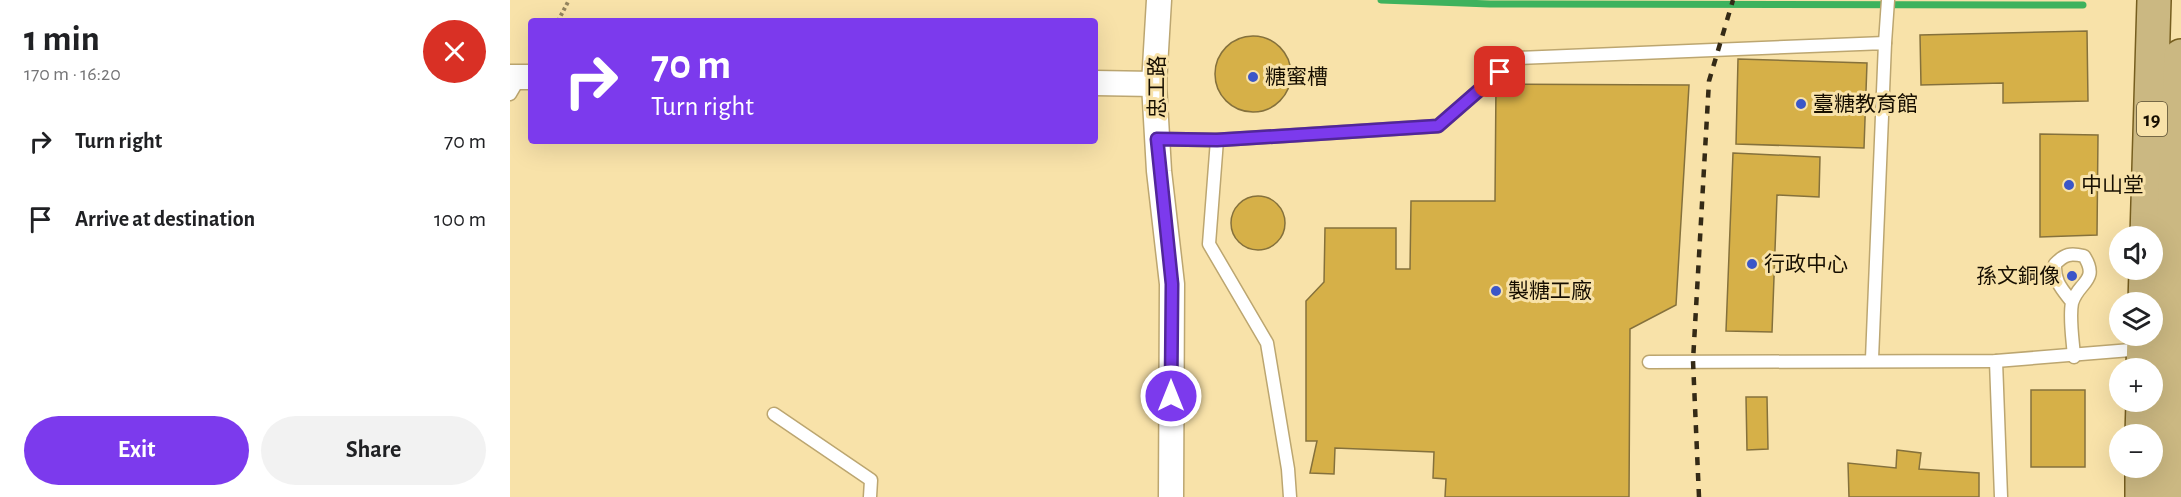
<!DOCTYPE html>
<meta charset="utf-8">
<style>
body{margin:0;font-family:"Alegreya Sans","Noto Sans TC",sans-serif;background:#f2f2f2;color:#202124;height:100vh;display:flex;flex-direction:column;font-size:22px;white-space:nowrap}
*{box-sizing:border-box;margin:0}
p{font-size:20px;color:#757577}
.icon{flex:none;width:33px;height:33px;fill:none;stroke:currentColor;stroke-width:2;stroke-linecap:round;stroke-linejoin:round}
.map{position:relative;flex:1;overflow:hidden}
.drawer{display:flex;flex-direction:column;background:#fff;width:510px}
.drawer>*{flex:none}
.banner{position:absolute;left:18px;top:18px;width:570px;height:126px;border-radius:6px;box-shadow:0 6px 24px #0002;background:#7c3aed;color:#fff;overflow:hidden}
.controls{position:absolute;left:1599px;top:226px;display:grid;gap:12px}
.controls a{display:grid;place-items:center;width:54px;height:54px;border-radius:50%;background:#fff;box-shadow:0 6px 24px #0002;font-size:30px}
.pin{position:absolute;display:grid;place-items:center;width:51px;height:51px;color:#fff;margin:-26px;border-radius:12px;box-shadow:0 3px 9px #0006}
.me{position:absolute;width:66px;margin:-33px;rotate:0deg;stroke-linejoin:round;filter:drop-shadow(0 0 4px #0008)}
.turn{display:flex;align-items:center;gap:21px;height:126px;padding:0 24px;font-size:27px}
.turn .icon{width:78px;height:78px;stroke-width:2.5}
.turn b{display:block;font-size:42px;line-height:51px}
.round{display:grid;place-items:center;flex:none;width:63px;height:63px;border-radius:32px;background:#f2f2f2}
.head{display:flex;align-items:center;justify-content:space-between;height:102px;padding:0 24px}
h1{font-size:36px;font-weight:700;line-height:45px}
.button{display:flex;gap:12px;margin-top:auto;padding:12px 24px}
.button a{flex:1;height:69px;border-radius:36px;background:#7c3aed;color:#fff;font-size:24px;font-weight:700;line-height:69px;text-align:center}
.button a+a{background:#f2f2f2;color:#202124}
ul{padding:0;list-style:none}
li{display:flex;align-items:center;gap:18px;height:78px;padding:0 24px}
li div{flex:1}
li b{display:block;font-size:22px}
li em{font-style:normal}
main{display:flex;flex:1;min-height:0}
.map>svg:first-child{display:block}
</style>
<main>
<section class="drawer">
<div class="head"><div><h1>1 min</h1><p>170 m · 16:20</p></div><a class="round" style="background:#d93025;color:#fff"><svg class="icon" aria-label="close" viewBox="0 0 24 24"><path d="M6 6l12 12M18 6L6 18"/></svg></a></div>
<ul>
<li><svg class="icon" aria-label="right" viewBox="0 0 24 24"><path d="M7 20v-9h11M14 6l5 5-5 5"/></svg><div><b>Turn right</b></div><em>70 m</em></li>
<li><svg class="icon" aria-label="arrive" viewBox="0 0 24 24"><path d="M6 21V4h12l-3 4 3 4H6"/></svg><div><b>Arrive at destination</b></div><em>100 m</em></li>
</ul>
<div class="button"><a>Exit</a><a>Share</a></div>
</section>
<div class="map">
<svg width="1671" height="497" viewBox="0 0 1671 497">
<rect width="100%" height="100%" fill="#f8e2a9"/>
<g fill="none" stroke-linecap="round" stroke-linejoin="round">
<polyline stroke="#3eb25d" stroke-width="7" points="871,0 980,4 1573,5"/>
</g>
<g fill="#d6b048" stroke="#85713c" stroke-width="1.5">
<polygon points="1577,31 1578,101 1493,103 1493,83 1411,85 1410,35"/>
<circle cx="743" cy="74" r="38"/>
<polygon points="1228,59 1357,63 1354,148 1226,144"/>
<polygon points="986,84 1179,85 1166,305 1120,329 1119,497 935,497 936,479 923,478 924,452 825,448 824,474 800,473 807,441 796,441 796,301 814,282 815,228 886,228 886,269 900,269 901,201 985,201"/>
<polygon points="1530,134 1588,135 1587,235 1530,237"/>
<polygon points="1223,153 1310,157 1309,197 1267,195 1262,332 1216,331"/>
<circle cx="748" cy="223" r="27"/>
<rect x="1521" y="390" width="54" height="77"/>
<polygon points="1236,397 1257,397 1258,449 1237,450"/>
<polygon points="1387,450 1411,453 1409,469 1469,473 1469,497 1339,497 1338,463 1386,468"/>
</g>
<g fill="none" stroke-linecap="round" stroke-linejoin="round">
<g stroke="#bca670" stroke-width="15">
<g id="service">
<polyline points="1375,43 1378,0"/>
<polyline points="0,94 10,77"/>
<polyline points="647,139 707,140"/>
<path d="M1562 302C1552 289 1544 282 1545 264 1555 254 1560 253 1574 256 1590 281 1568 282 1562 303 1559 318 1563 341 1564 357"/>
<polyline points="1486,361 1491,497"/>
<polyline points="1139,362 1486,361 1633,349"/>
<polyline points="264,414 361,480 360,497"/>
<polyline points="780,497 778,469 757,343 699,244 707,140 928,126 1006,58 1375,43 1362,359"/>
</g>
</g>
<g stroke="#bca670" stroke-width="27">
<g id="minor">
<polyline points="649,0 644,84 649,171 662,284 661,497"/>
<polyline points="0,77 21,77"/>
<polyline points="585,83 644,84"/>
</g>
</g>
<g stroke="#765e1f" stroke-width="36">
<g id="primary">
<polyline points="1637,237 1644,0"/>
<polyline points="1635,303 1636,270"/>
<polyline points="1633,369 1634,336"/>
<polyline points="1632,435 1633,402"/>
<polyline points="1632,497 1632,468"/>
<polyline points="1659,497 1658,348 1671,56"/>
</g>
</g>
<polyline stroke="#94845e" stroke-width="4" stroke-dasharray="3 3" stroke-linecap="butt" points="48,21 59,0"/>
<use href="#service" stroke="#fff" stroke-width="12"/>
<use href="#minor" stroke="#fff" stroke-width="24"/>
<use href="#primary" stroke="#cbb882" stroke-width="33"/>
<polyline stroke="#342a16" stroke-width="4.5" stroke-dasharray="8 8" stroke-linecap="butt" points="1189,497 1183,361 1199,81 1223,0"/>
</g>
<g fill="none" stroke-linecap="round" stroke-linejoin="round">
<g stroke="#51269a" stroke-width="15">
<polyline id="route" points="661,396 662,284 647,139 707,140 928,126 990,72"/>
</g>
<use href="#route" stroke="#7c3aed" stroke-width="10"/>
</g>
<g fill="#3b56c8" stroke="#f8e2a9" stroke-width="2">
<circle cx="743" cy="77" r="6"/>
<circle cx="1291" cy="104" r="6"/>
<circle cx="1559" cy="185" r="6"/>
<circle cx="1242" cy="264" r="6"/>
<circle cx="1562" cy="276" r="6"/>
<circle cx="986" cy="291" r="6"/>
</g>
<g text-anchor="middle" stroke-width="6" stroke-linejoin="round" paint-order="stroke">
<rect fill="#f8e2a9" stroke="#5a4e33" stroke-width="1.5" x="1627" y="102" width="30" height="34" rx="4.5"/>
<g font-size="20" font-weight="bold" fill="#160e00">
<text x="1642" y="126">19</text>
</g>
<g font-size="21" fill="#160e00" stroke="#f8e2a9" text-anchor="start">
<text x="755" y="84">糖蜜槽</text>
<text x="1303" y="111">臺糖教育館</text>
<text x="1571" y="192">中山堂</text>
<text x="1254" y="271">行政中心</text>
<text x="1550" y="283" text-anchor="end">孫文銅像</text>
<text x="998" y="298">製糖工廠</text>
</g>
<g font-size="21" fill="#160e00" stroke="#f8e2a9">
<text transform="translate(647 87) rotate(-90)" y="7">忠工路</text>
</g>
</g>
</svg>
<div class="controls">
<a><svg class="icon" aria-label="sound" viewBox="0 0 24 24"><path d="M4 9h4l5-4v14l-5-4H4zM17 9q2 3 0 6"/></svg></a>
<a><svg class="icon" aria-label="layers" viewBox="0 0 24 24"><path d="M12 4l9 5-9 5-9-5zM3 14l9 5 9-5"/></svg></a>
<a>+</a>
<a>−</a>
</div>
<div class="pin" style="left:990px;top:72px;background:#d93025"><svg class="icon" aria-label="arrive" viewBox="0 0 24 24"><path d="M6 21V4h12l-3 4 3 4H6"/></svg></div>
<svg class="me" style="left:661px;top:396px" viewBox="-20 -20 40 40"><circle r="17" fill="#7c3aed" stroke="#fff" stroke-width="3"/><path d="M0-11L8 9 0 5-8 9z" fill="#fff"/></svg>
<div class="banner">
<div class="turn"><svg class="icon" aria-label="right" viewBox="0 0 24 24"><path d="M7 20v-9h11M14 6l5 5-5 5"/></svg><div><b>70 m</b>Turn right</div></div>
</div>
</div>
</main>
